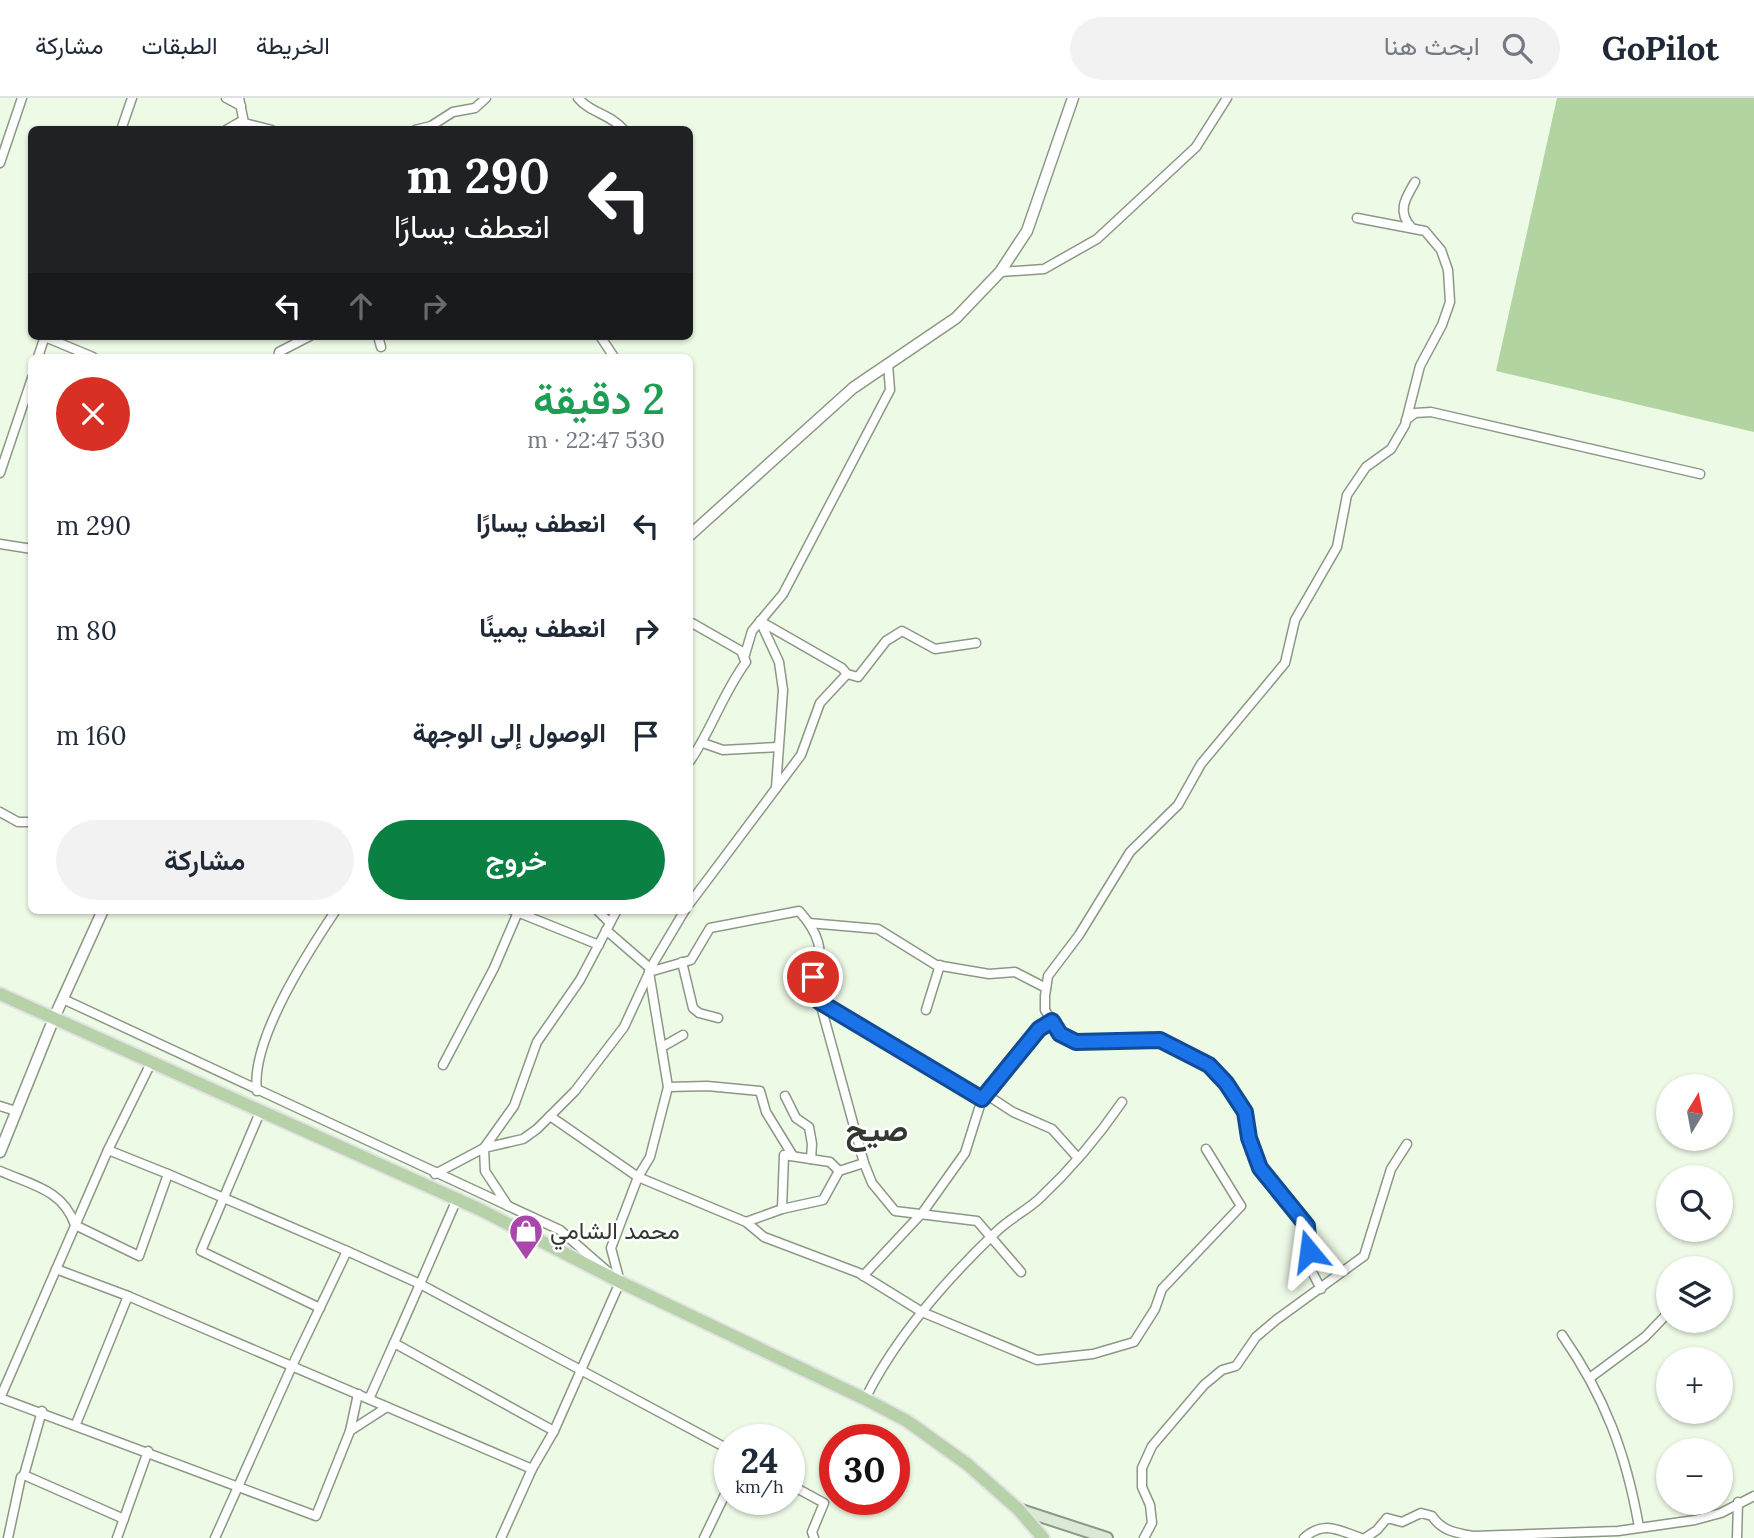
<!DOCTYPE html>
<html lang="ar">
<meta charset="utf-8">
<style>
body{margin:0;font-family:Lora,Vazirmatn,serif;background:#f2f2f3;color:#1f2937;direction:rtl;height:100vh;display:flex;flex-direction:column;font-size:26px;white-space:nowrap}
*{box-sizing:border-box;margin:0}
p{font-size:23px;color:#747a83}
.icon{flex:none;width:38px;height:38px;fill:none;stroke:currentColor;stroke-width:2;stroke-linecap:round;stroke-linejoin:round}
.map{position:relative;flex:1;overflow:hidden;direction:ltr}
.drawer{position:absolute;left:28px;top:256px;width:665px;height:560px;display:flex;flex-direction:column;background:#fff;border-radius:10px;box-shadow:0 2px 5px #0004;direction:rtl}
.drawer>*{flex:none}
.hud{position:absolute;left:28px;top:28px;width:665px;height:214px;border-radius:10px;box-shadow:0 2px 5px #0004;direction:rtl;background:#202124;color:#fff;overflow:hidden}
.needle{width:46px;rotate:10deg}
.tools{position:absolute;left:1656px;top:976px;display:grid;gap:14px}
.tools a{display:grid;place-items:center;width:77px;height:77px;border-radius:50%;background:#fff;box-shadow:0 2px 5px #0004;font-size:35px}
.speed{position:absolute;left:714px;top:1326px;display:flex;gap:14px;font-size:35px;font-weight:700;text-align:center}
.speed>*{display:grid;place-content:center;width:91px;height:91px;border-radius:50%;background:#fff;box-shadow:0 2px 5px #0004;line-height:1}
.speed small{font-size:18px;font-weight:400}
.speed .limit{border:10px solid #d22;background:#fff;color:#111}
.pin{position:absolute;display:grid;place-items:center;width:60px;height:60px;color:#fff;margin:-30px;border:4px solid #fff;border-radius:50%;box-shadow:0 2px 7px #0007}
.me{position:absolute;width:77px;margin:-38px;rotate:344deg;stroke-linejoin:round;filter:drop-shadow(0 0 5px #0008)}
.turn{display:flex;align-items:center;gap:24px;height:147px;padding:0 28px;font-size:32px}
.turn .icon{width:91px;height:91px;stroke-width:2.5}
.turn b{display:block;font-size:49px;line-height:60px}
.lanes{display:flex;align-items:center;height:66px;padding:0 28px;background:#0003;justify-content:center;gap:35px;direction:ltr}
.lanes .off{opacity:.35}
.round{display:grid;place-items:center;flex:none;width:74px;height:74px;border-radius:37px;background:#f2f2f3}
.headline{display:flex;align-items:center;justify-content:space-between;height:119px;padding:0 28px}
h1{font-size:42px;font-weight:600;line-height:52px;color:#1e9e55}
.cta{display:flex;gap:14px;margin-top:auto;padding:14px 28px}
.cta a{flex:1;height:80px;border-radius:42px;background:#0b8043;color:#fff;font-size:28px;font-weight:600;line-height:80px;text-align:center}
.cta a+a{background:#f2f2f3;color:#1f2937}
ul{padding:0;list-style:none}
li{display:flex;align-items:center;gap:21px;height:105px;padding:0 28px}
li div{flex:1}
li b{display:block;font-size:26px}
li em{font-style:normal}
header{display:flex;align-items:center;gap:42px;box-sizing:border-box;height:98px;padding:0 35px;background:#fff;border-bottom:2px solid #e0e1e3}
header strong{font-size:33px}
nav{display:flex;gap:38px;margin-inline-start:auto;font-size:24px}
.search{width:490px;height:63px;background:#f2f2f3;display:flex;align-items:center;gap:18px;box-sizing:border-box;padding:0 24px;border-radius:38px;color:#747a83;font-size:26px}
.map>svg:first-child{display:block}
</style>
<header>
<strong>GoPilot</strong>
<div class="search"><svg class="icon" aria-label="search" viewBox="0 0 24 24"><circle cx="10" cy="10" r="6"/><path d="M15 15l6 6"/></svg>ابحث هنا</div>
<nav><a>الخريطة</a><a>الطبقات</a><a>مشاركة</a></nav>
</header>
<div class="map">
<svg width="1754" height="1440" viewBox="0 0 1754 1440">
<rect width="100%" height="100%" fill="#edfae6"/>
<polygon fill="#b2d4a0" points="1557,0 1754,0 1754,334 1496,273"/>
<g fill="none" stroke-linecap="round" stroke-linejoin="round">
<g stroke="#8c9886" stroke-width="11">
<g id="minor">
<polyline points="226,0 241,8"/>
<polyline points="239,0 244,25"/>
<path d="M578 0C590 15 611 16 624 32"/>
<polyline points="121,32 132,0"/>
<polyline points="226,32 240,24 272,32"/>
<polyline points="415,32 431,28 453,14 475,10 486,0"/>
<polyline points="0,65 22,0"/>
<path d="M1411 129C1397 113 1405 101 1415 84"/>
<polyline points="1000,174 1044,171 1097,141 1196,49 1227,0"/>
<polyline points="378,238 381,249"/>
<polyline points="600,238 614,259"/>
<polyline points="45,239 93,259"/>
<polyline points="38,259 45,238"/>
<polyline points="278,259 279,254 310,238"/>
<polyline points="1406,322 1415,315 1431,314 1700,376"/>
<polyline points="0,375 32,280"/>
<polyline points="0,446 32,451"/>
<polyline points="760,523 779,564 783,592 776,690"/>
<polyline points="760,523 842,570 847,576"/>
<polyline points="744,560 752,533 783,496 890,292 888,266"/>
<polyline points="703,645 723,652 778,649"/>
<path d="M690 663C712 631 723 595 746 564L741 553 692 525"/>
<polyline points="0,714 18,724 32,724"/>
<polyline points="690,805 801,657 820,605 847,576 858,579 886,543 902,533 935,551 976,545"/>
<polyline points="512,812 599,847"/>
<polyline points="597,812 610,825"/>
<polyline points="809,825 878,831 936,867 989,876 1015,874 1046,890"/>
<polyline points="606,832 651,871"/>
<polyline points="682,864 693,910 699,915 718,920"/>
<polyline points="63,901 560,1132 607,1173"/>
<polyline points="820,904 982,1001 1039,931 1052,923"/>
<polyline points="926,912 940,867"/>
<polyline points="662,949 683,937"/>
<polyline points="443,967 494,870 518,814"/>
<polyline points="668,989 707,988 760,993 766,1014 793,1058"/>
<path d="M257 993C250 943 308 854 336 812"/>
<polyline points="987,997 1013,1014 1052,1031 1078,1060"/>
<polyline points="785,998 796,1020 809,1029 812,1046 811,1061"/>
<polyline points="0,1008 16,1013"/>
<polyline points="261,1012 201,1153 320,1210"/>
<polyline points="550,1018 638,1079 746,1124 764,1139 859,1175 922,1214 1037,1262 1093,1256 1134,1244 1155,1211 1162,1191 1241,1108 1206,1051"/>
<polyline points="864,1065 872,1085 895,1113 977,1123 1021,1174"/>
<path d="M0 1073C32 1087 63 1092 75 1127L139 1158 168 1076 108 1052"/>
<polyline points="168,1076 347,1153"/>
<polyline points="435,1076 484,1050 514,1008 537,944 580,882 617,812"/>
<polyline points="508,1108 485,1073 484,1050 523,1041 537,1031 575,993 624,929 654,864 685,812"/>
<polyline points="782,1111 784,1057 830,1064 839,1073"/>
<polyline points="56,1171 128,1198"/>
<polyline points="863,1178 923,1114 965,1055 982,1001"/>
<polyline points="1321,1191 1311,1172 1307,1128 1260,1070 1249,1040 1245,1015 1226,984 1209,967 1160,942 1076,945 1060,936 1045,912 1045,898 1048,878 1079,837 1130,754 1178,707 1201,666 1285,565 1295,522 1337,449 1347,397 1366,369 1391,351 1405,327 1420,268 1442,227 1450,204 1448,172 1441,152 1425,133 1357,120"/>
<path d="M1562 1237C1605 1299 1626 1355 1639 1429"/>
<polyline points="394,1245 420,1186 730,1352"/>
<polyline points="1591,1279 1645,1239 1668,1215"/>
<polyline points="1,1298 108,1052 152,963"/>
<polyline points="0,1300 316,1418 350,1333 387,1309"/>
<polyline points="369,1301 394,1245 554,1333"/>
<path d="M865 1301C896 1238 946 1182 996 1134 1009 1121 1026 1113 1039 1101 1070 1072 1098 1039 1122 1004"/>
<polyline points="42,1313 24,1377 124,1421"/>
<polyline points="76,1326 128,1198 532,1371"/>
<polyline points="350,1333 358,1296"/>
<polyline points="789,1386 824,1405 812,1434 814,1440"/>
<polyline points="8,1440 21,1379 24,1377"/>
<polyline points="117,1440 148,1353"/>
<polyline points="215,1440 292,1268 347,1153 420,1186 457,1101"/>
<path d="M501 1440 532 1371 554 1333 620 1184 611 1150 638 1079 650 1059 668 989 649 874 691 862 710 830 799 813C817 833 827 854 813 879L864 1065 839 1073 823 1102 782 1111 746 1124"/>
<polyline points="704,1440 730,1386"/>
<polyline points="1144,1440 1152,1425 1150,1407 1142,1389 1142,1370 1152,1348 1204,1287 1222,1272 1236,1268 1256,1239 1276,1222 1364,1158 1391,1071 1407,1046"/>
<path d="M1304 1440C1324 1422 1338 1432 1361 1440"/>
<path d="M1365 1440 1377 1432 1387 1420 1402 1424 1421 1415 1432 1418C1442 1433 1456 1435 1473 1438L1618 1433 1695 1422 1721 1415 1754 1398"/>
<polyline points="1737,1440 1738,1404"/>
</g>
</g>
<g stroke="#8c9886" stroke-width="13">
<g id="tertiary">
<polyline points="690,437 853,290 956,220 1000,174 1027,133 1073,0"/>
<polyline points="0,1054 54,920 103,812"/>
</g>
</g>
<g stroke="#8c9886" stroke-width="14">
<polyline id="secondary" points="1018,1411 1107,1440"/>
</g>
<g stroke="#e2e3e2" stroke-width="16">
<polyline id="primary" points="0,896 481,1112 620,1184 865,1301 907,1323 967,1366 1018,1411 1043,1440"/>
</g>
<use href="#minor" stroke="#fff" stroke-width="8"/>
<use href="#tertiary" stroke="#fff" stroke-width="10"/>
<use href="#secondary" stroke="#dbe8d4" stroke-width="10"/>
<use href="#primary" stroke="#b7d1a9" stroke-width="12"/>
</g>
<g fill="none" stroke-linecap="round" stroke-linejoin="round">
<g stroke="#114b97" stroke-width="18">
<polyline id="route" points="813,879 820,904 982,1001 1039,931 1052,923 1060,936 1076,944 1160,942 1209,967 1226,985 1245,1014 1249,1040 1260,1070 1307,1128 1309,1153"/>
</g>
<use href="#route" stroke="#1a73e8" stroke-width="12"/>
</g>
<defs>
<g id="shop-pin" transform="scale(1.75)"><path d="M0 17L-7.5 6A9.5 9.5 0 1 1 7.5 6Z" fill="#a947ad" stroke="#fff"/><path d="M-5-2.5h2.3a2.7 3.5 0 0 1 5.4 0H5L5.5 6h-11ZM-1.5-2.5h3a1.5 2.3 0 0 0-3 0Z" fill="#fff"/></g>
</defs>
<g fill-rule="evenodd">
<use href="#shop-pin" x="526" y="1133"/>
</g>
<g text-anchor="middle" stroke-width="5" stroke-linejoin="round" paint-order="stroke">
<g font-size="24" fill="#333830" stroke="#fff" text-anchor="start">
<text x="550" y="1141">محمد الشامي</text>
</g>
<g font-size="32" font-weight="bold" fill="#333830" stroke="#fff">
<text x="877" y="1043">صيح</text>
</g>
</g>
</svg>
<div class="tools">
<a><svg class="needle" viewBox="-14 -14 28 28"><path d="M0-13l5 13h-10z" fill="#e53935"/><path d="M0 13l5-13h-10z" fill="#747a83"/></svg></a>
<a><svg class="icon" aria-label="search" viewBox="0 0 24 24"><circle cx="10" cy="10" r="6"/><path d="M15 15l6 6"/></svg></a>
<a><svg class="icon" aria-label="layers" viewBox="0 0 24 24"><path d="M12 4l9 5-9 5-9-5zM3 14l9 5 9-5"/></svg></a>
<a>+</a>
<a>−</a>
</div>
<div class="speed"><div>24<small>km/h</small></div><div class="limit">30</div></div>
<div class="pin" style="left:813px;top:879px;background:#d93025"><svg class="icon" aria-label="arrive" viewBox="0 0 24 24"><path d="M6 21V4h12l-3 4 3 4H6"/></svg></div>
<svg class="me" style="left:1309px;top:1153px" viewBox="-20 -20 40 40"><path d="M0-17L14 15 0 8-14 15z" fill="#1a73e8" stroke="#fff" stroke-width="4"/></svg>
<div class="hud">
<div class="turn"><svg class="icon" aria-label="left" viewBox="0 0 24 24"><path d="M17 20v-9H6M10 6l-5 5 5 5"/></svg><div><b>290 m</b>انعطف يسارًا</div></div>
<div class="lanes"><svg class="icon" aria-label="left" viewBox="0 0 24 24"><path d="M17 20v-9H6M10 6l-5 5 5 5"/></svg><svg class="icon off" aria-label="ahead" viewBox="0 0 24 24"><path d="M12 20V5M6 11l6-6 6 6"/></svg><svg class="icon off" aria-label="right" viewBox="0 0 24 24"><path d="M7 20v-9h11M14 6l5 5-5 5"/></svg></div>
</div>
<section class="drawer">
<div class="headline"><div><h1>2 دقيقة</h1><p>530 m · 22:47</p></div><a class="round" style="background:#d93025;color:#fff"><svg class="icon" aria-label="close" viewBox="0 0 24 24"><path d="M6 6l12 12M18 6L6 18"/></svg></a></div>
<ul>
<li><svg class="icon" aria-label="left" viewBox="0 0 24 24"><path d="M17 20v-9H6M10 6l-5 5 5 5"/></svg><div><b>انعطف يسارًا</b></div><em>290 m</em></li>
<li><svg class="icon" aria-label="right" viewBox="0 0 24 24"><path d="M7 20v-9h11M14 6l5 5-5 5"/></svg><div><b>انعطف يمينًا</b></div><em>80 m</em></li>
<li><svg class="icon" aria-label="arrive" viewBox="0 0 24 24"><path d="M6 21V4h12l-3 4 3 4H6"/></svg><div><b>الوصول إلى الوجهة</b></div><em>160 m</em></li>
</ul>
<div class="cta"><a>خروج</a><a>مشاركة</a></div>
</section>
</div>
